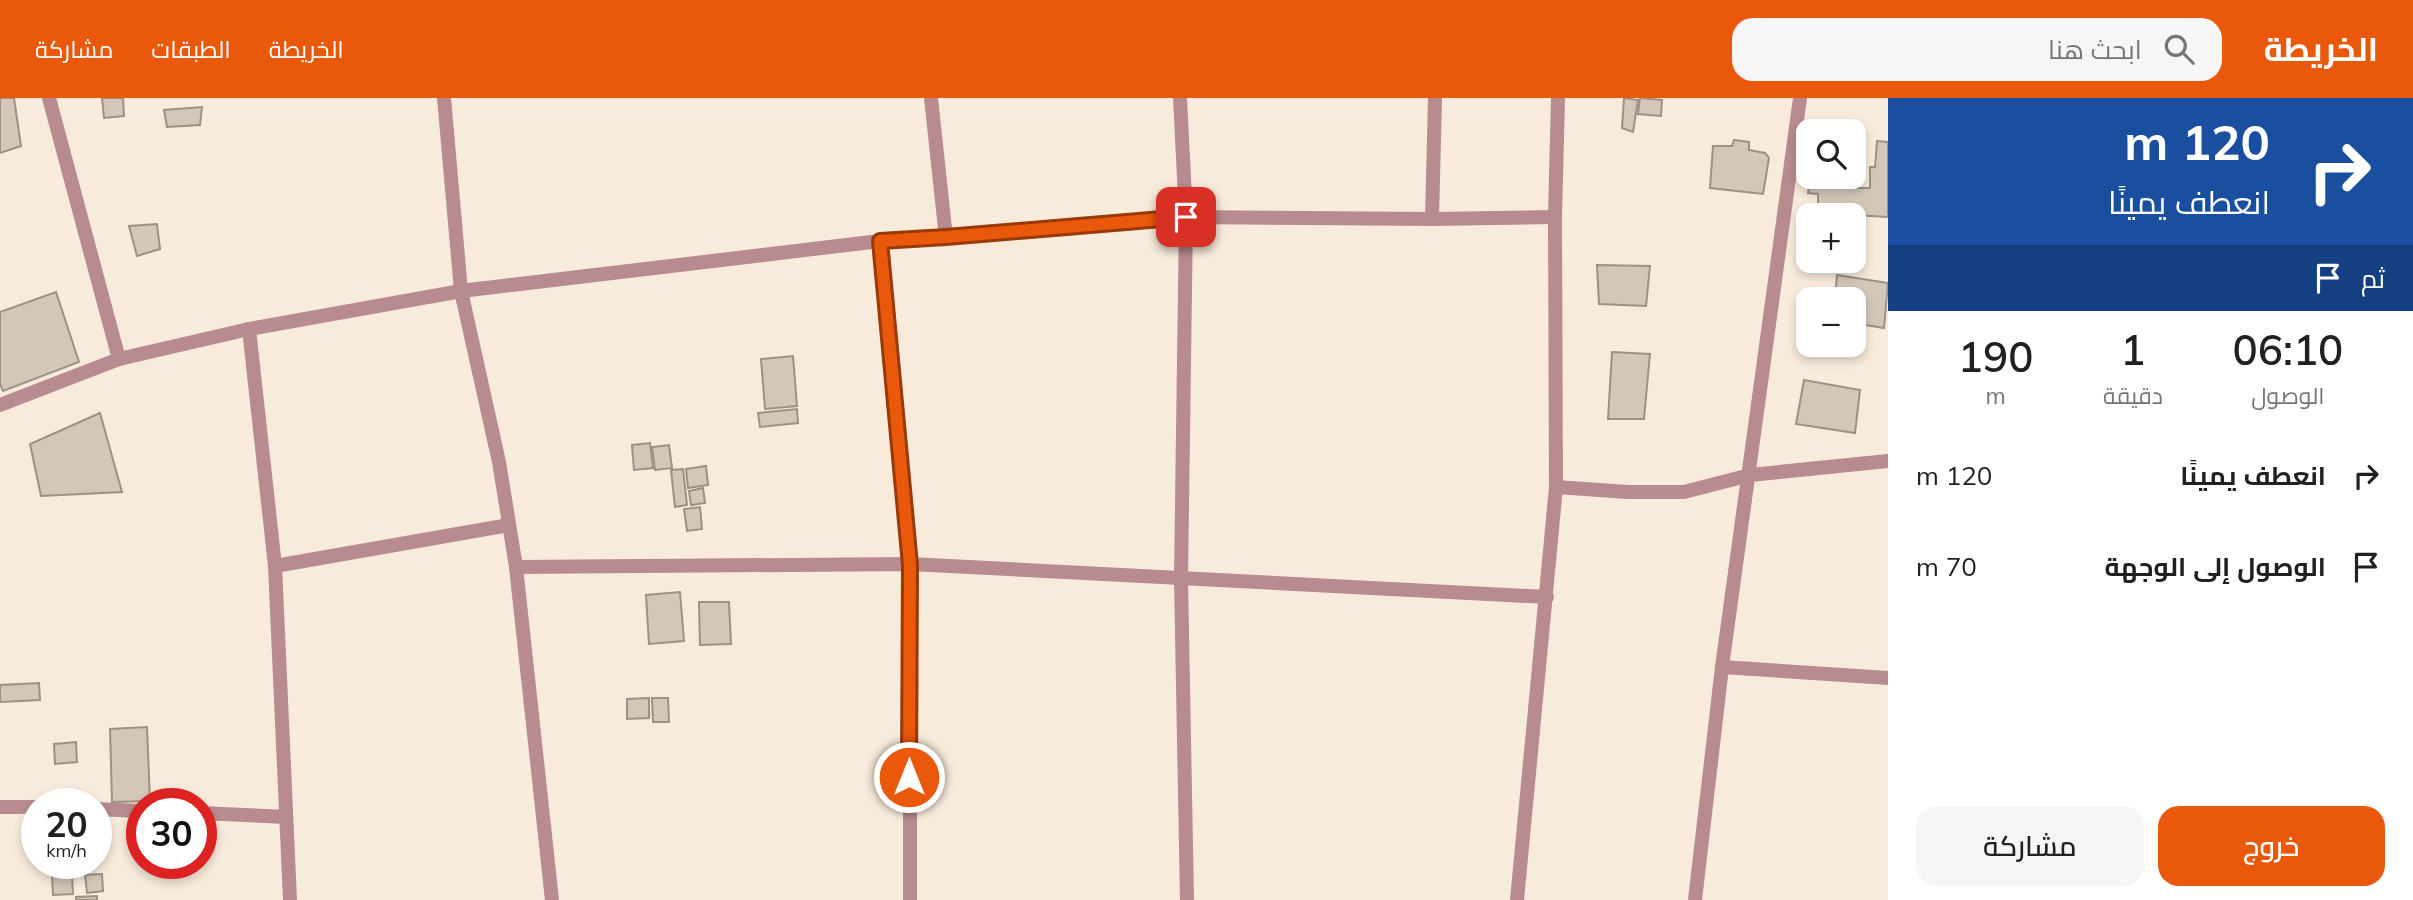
<!DOCTYPE html>
<html lang="ar">
<meta charset="utf-8">
<style>
body{margin:0;font-family:Mulish,Cairo,sans-serif;background:#f6f6f6;color:#202124;direction:rtl;height:100vh;display:flex;flex-direction:column;font-size:26px;white-space:nowrap}
*{box-sizing:border-box;margin:0}
p{font-size:23px;color:#757577}
.icon{flex:none;width:38px;height:38px;fill:none;stroke:currentColor;stroke-width:2;stroke-linecap:round;stroke-linejoin:round}
.map{position:relative;flex:1;overflow:hidden;direction:ltr}
.panel{display:flex;flex-direction:column;background:#fff;width:525px}
.panel>*{flex:none}
.guide{background:#1a4fa0;color:#fff;overflow:hidden}
.fabs{position:absolute;left:1796px;top:21px;display:grid;gap:14px}
.fabs a{display:grid;place-items:center;width:70px;height:70px;border-radius:14px;background:#fff;box-shadow:0 4px 10px #0003;font-size:35px}
.speed{position:absolute;left:21px;top:690px;display:flex;gap:14px;font-size:35px;font-weight:700;text-align:center}
.speed>*{display:grid;place-content:center;width:91px;height:91px;border-radius:50%;background:#fff;box-shadow:0 4px 10px #0003;line-height:1}
.speed small{font-size:18px;font-weight:400}
.speed .limit{border:10px solid #d22;background:#fff;color:#111}
.pin{position:absolute;display:grid;place-items:center;width:60px;height:60px;color:#fff;margin:-30px;border-radius:14px;box-shadow:0 4px 10px #0006}
.me{position:absolute;width:77px;margin:-38px;rotate:0deg;stroke-linejoin:round;filter:drop-shadow(0 0 5px #0008)}
.turn{display:flex;align-items:center;gap:24px;height:147px;padding:0 28px;font-size:32px}
.turn .icon{width:91px;height:91px;stroke-width:2.5}
.turn b{display:block;font-size:49px;line-height:60px}
.then{display:flex;align-items:center;height:66px;padding:0 28px;background:#0003;gap:14px;font-size:26px}
.eta{display:flex;justify-content:space-evenly;align-items:center;height:119px;text-align:center}
.eta b{font-size:42px;font-weight:600;line-height:49px}
.action{display:flex;gap:14px;margin-top:auto;padding:14px 28px}
.action a{flex:1;height:80px;border-radius:21px;background:#ea580c;color:#fff;font-size:28px;font-weight:600;line-height:80px;text-align:center}
.action a+a{background:#f6f6f6;color:#202124}
ul{padding:0;list-style:none}
li{display:flex;align-items:center;gap:21px;height:91px;padding:0 28px}
li div{flex:1}
li b{display:block;font-size:26px}
li em{font-style:normal}
header{display:flex;align-items:center;gap:42px;box-sizing:border-box;height:98px;padding:0 35px;background:#ea580c;color:#fff}
header strong{font-size:33px}
nav{display:flex;gap:38px;margin-inline-start:auto;font-size:24px}
.search{width:490px;height:63px;background:#f6f6f6;display:flex;align-items:center;gap:18px;box-sizing:border-box;padding:0 24px;border-radius:21px;color:#757577;font-size:26px}
main{display:flex;flex:1;min-height:0}
.map>svg:first-child{display:block}
</style>
<header>
<strong>الخريطة</strong>
<div class="search"><svg class="icon" aria-label="search" viewBox="0 0 24 24"><circle cx="10" cy="10" r="6"/><path d="M15 15l6 6"/></svg>ابحث هنا</div>
<nav><a>الخريطة</a><a>الطبقات</a><a>مشاركة</a></nav>
</header>
<main>
<section class="panel">
<div class="guide">
<div class="turn"><svg class="icon" aria-label="right" viewBox="0 0 24 24"><path d="M7 20v-9h11M14 6l5 5-5 5"/></svg><div><b>120 m</b>انعطف يمينًا</div></div>
<div class="then">ثم<svg class="icon" aria-label="arrive" viewBox="0 0 24 24"><path d="M6 21V4h12l-3 4 3 4H6"/></svg></div>
</div>
<div class="eta">
<div><b>06:10</b><p>الوصول</p></div>
<div><b>1</b><p>دقيقة</p></div>
<div><b>190</b><p>m</p></div>
</div>
<ul>
<li><svg class="icon" aria-label="right" viewBox="0 0 24 24"><path d="M7 20v-9h11M14 6l5 5-5 5"/></svg><div><b>انعطف يمينًا</b></div><em>120 m</em></li>
<li><svg class="icon" aria-label="arrive" viewBox="0 0 24 24"><path d="M6 21V4h12l-3 4 3 4H6"/></svg><div><b>الوصول إلى الوجهة</b></div><em>70 m</em></li>
</ul>
<div class="action"><a>خروج</a><a>مشاركة</a></div>
</section>
<div class="map">
<svg width="1888" height="802" viewBox="0 0 1888 802">
<rect width="100%" height="100%" fill="#f8ebdb"/>
<g fill="#d4c7b8" stroke="#9d9182" stroke-width="2">
<polygon points="0,0 14,0 21,48 0,55"/>
<polygon points="102,0 123,0 124,18 104,20"/>
<polygon points="1624,0 1638,2 1633,34 1622,30"/>
<polygon points="1640,0 1662,2 1661,18 1638,16"/>
<polygon points="202,9 200,27 167,29 164,12"/>
<polygon points="1734,42 1749,44 1749,52 1765,55 1769,60 1763,96 1710,90 1713,48 1732,48"/>
<polygon points="1877,43 1888,44 1888,119 1836,116 1836,108 1818,106 1818,96 1808,95 1810,80 1838,82 1838,79 1857,79 1858,90 1870,90 1870,69 1875,69"/>
<polygon points="1811,112 1836,117 1810,117"/>
<polygon points="157,126 160,151 137,158 129,128"/>
<polygon points="1597,167 1650,168 1646,208 1599,206"/>
<polygon points="1837,177 1888,185 1884,230 1853,225 1853,201 1835,201"/>
<polygon points="56,194 79,264 3,293 0,286 0,214"/>
<polygon points="1612,254 1650,256 1644,321 1608,321"/>
<polygon points="793,258 797,308 765,311 761,261"/>
<polygon points="1804,282 1860,292 1855,335 1796,326"/>
<polygon points="797,311 798,325 760,329 758,315"/>
<polygon points="100,315 122,394 41,398 30,346"/>
<polygon points="650,345 653,370 634,372 632,347"/>
<polygon points="669,347 672,370 655,372 652,349"/>
<polygon points="706,368 708,387 688,390 686,371"/>
<polygon points="683,371 687,407 675,409 671,372"/>
<polygon points="703,390 705,405 691,407 689,393"/>
<polygon points="700,409 702,431 687,433 684,411"/>
<polygon points="680,494 684,543 649,546 646,497"/>
<polygon points="699,504 729,504 731,546 700,547"/>
<polygon points="39,585 40,602 0,604 0,587"/>
<polygon points="649,600 649,620 627,621 627,601"/>
<polygon points="652,600 668,600 669,624 653,624"/>
<polygon points="147,629 150,703 112,704 110,631"/>
<polygon points="76,644 77,664 55,666 54,646"/>
<polygon points="72,776 73,796 53,797 52,777"/>
<polygon points="102,776 103,793 87,795 85,777"/>
<polygon points="97,798 97,802 76,802 76,799"/>
</g>
<g fill="none" stroke-linecap="round" stroke-linejoin="round">
<g stroke="#b78b8f" stroke-width="14">
<polyline points="49,0 119,261"/>
<polyline points="444,0 461,193 499,364 516,469 552,802"/>
<polyline points="931,0 946,140"/>
<polyline points="1180,0 1186,119 1181,480 1187,802"/>
<polyline points="1432,121 1435,0"/>
<polyline points="880,143 910,466 910,802"/>
<polyline points="249,231 275,468 290,802"/>
<polyline points="0,307 119,261 249,231 461,193 880,143 946,140 1186,119 1432,121 1555,119"/>
<polyline points="1556,389 1628,394 1684,394 1750,377 1888,363"/>
<polyline points="275,468 509,427"/>
<polyline points="516,469 910,466 1547,499"/>
<polyline points="1722,569 1888,580"/>
<polyline points="0,709 37,709"/>
<polyline points="96,711 142,713"/>
<polyline points="201,715 286,719"/>
<polyline points="1517,802 1556,389 1555,119 1558,0"/>
<polyline points="1695,802 1722,569 1800,0"/>
</g>
</g>
<g fill="none" stroke-linecap="round" stroke-linejoin="round">
<g stroke="#983908" stroke-width="18">
<polyline id="route" points="909,679 910,467 880,143 946,139 1186,119"/>
</g>
<use href="#route" stroke="#ea580c" stroke-width="12"/>
</g>
</svg>
<div class="fabs">
<a><svg class="icon" aria-label="search" viewBox="0 0 24 24"><circle cx="10" cy="10" r="6"/><path d="M15 15l6 6"/></svg></a>
<a>+</a>
<a>−</a>
</div>
<div class="speed"><div>20<small>km/h</small></div><div class="limit">30</div></div>
<div class="pin" style="left:1186px;top:119px;background:#d93025"><svg class="icon" aria-label="arrive" viewBox="0 0 24 24"><path d="M6 21V4h12l-3 4 3 4H6"/></svg></div>
<svg class="me" style="left:909px;top:679px" viewBox="-20 -20 40 40"><circle r="17" fill="#ea580c" stroke="#fff" stroke-width="3"/><path d="M0-11L8 9 0 5-8 9z" fill="#fff"/></svg>
</div>
</main>
